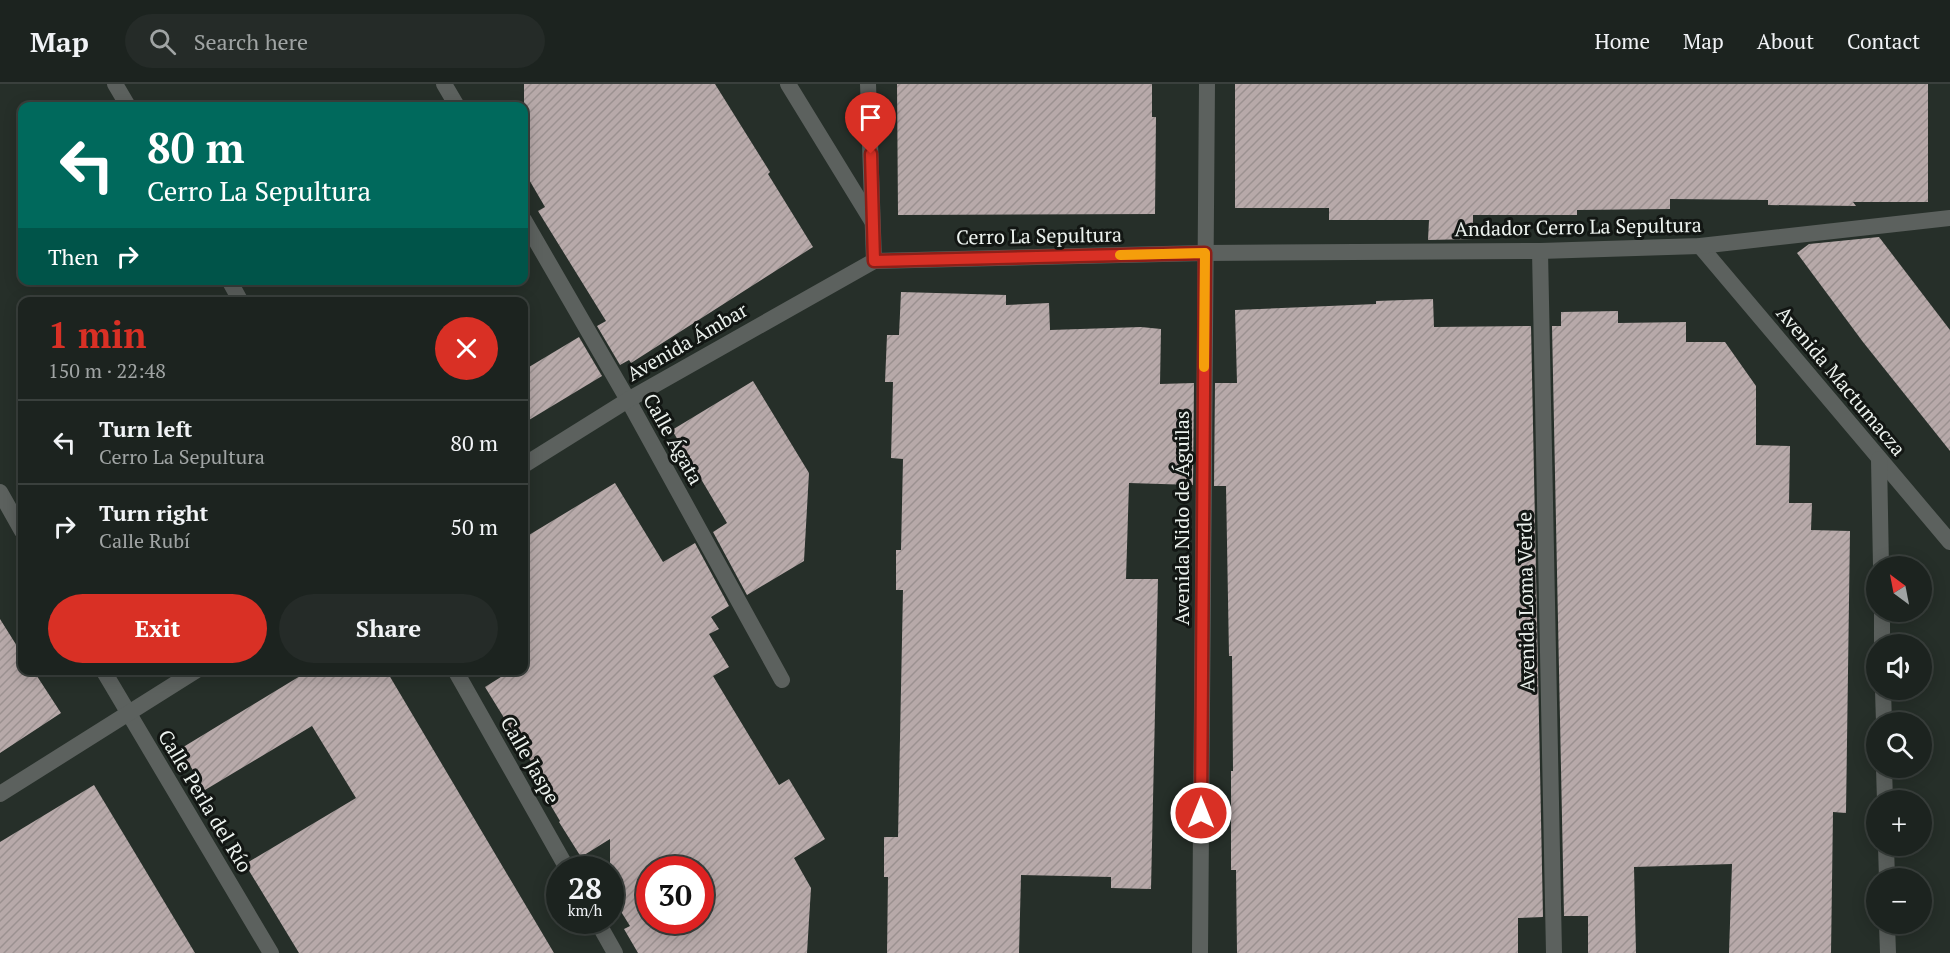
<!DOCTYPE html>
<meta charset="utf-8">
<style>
body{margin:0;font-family:"PT Serif",serif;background:#252b28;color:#f1f3f6;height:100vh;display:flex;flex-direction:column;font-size:22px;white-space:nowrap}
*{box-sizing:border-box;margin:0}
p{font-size:20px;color:#a0a4a4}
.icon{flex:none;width:33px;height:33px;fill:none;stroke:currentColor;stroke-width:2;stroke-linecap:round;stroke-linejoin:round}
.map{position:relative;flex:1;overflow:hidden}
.details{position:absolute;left:18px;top:213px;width:510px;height:378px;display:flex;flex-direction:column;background:#1c231f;border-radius:12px;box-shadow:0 3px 15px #0003,0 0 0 2px #3a403d}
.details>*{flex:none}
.hud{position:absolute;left:18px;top:18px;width:510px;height:183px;border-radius:12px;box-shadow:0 3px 15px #0003,0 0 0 2px #3a403d;background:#00695c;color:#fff;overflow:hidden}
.needle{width:39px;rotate:328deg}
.buttons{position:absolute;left:1866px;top:472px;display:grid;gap:12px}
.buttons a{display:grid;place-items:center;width:66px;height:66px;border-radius:50%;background:#1c231f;box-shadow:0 3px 15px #0003,0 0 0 2px #3a403d;font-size:30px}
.speed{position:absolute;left:546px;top:772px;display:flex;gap:12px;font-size:30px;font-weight:700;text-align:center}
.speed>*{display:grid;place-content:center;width:78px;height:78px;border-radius:50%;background:#1c231f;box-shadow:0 3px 15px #0003,0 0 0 2px #3a403d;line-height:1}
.speed small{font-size:15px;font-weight:400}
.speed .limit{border:9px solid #d22;background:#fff;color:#111}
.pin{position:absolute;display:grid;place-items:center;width:51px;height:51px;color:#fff;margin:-62px -26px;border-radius:50% 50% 50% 0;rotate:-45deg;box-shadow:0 0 6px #0007}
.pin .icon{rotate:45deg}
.me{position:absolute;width:66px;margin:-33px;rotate:0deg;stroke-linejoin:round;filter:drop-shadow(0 0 4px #0008)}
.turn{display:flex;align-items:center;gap:21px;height:126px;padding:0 30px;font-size:27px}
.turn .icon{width:78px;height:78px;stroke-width:2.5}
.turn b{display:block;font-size:42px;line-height:51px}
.then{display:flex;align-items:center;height:57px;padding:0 30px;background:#0003;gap:12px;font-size:22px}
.round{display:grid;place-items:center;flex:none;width:63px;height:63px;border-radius:32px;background:#252b28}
.head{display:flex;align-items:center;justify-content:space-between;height:102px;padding:0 30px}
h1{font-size:36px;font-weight:600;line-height:45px;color:#d93025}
.action{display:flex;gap:12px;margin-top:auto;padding:12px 30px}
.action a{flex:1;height:69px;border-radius:36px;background:#d93025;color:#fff;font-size:24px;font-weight:600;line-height:69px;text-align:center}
.action a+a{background:#252b28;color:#f1f3f6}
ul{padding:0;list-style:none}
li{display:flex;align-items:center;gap:18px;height:84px;padding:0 30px;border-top:2px solid #3a403d}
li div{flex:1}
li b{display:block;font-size:22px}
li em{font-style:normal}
header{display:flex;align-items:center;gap:36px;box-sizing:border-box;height:84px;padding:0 30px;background:#1c231f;border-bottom:2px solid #3a403d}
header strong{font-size:28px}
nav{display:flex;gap:33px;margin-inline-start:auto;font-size:21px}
.search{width:420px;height:54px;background:#252b28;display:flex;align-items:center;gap:15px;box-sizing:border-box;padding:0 21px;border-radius:33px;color:#a0a4a4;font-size:22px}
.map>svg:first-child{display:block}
</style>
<header>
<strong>Map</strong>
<div class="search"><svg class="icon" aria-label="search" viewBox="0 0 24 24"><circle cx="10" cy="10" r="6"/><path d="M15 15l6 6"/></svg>Search here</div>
<nav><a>Home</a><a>Map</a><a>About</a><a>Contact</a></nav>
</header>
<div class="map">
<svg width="1950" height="869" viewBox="0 0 1950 869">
<defs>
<pattern id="building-hatch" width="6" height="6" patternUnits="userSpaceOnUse" patternTransform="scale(1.5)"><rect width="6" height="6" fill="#b7a9a9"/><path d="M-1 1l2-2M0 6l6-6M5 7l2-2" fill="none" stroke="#9b9190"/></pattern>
</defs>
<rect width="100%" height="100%" fill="#262f29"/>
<g fill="url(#building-hatch)" fill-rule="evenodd">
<polygon points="524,0 715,0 770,88 768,90 813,163 631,279 629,276 620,281 597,242 606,237 538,127 545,123 524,87"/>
<polygon points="897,0 1152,0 1152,33 1156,33 1155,130 898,131"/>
<polygon points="1235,0 1928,0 1928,118 1853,118 1856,122 1768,121 1768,116 1670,115 1670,125 1577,126 1577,131 1473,131 1473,155 1428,156 1429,136 1329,136 1329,124 1235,124"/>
<polygon points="1879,153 1950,246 1950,367 1863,258 1797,169 1809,160"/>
<polygon points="901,208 1006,211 1006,221 1049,219 1050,246 1141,243 1161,245 1160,300 1194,299 1193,401 1129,399 1126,495 1158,495 1151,805 1111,804 1111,793 1021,791 1019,869 887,869 888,793 884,793 884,753 898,753 903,506 896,506 896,466 901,466 903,375 891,374 893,298 885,298 887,251 899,251"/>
<polygon points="1433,215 1434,243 1531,242 1543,833 1518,834 1518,869 1237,869 1236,786 1231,786 1231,687 1233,687 1232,572 1229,572 1226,402 1214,402 1215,299 1237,299 1235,226 1376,220 1376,217"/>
<polygon points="1618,227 1618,239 1686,238 1686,258 1725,258 1756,302 1756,361 1790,362 1789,419 1812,419 1811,446 1850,447 1846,729 1833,728 1831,869 1729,869 1732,780 1634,783 1636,869 1588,869 1588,832 1564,832 1552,242 1561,242 1561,228"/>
<polygon points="579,253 602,292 524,339 524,286"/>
<polygon points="753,297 809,389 804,477 747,511 713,448 727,439 672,346"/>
<path d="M615 399 663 478 695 459 729 522 711 533 719 545 709 550 729 583 713 592 779 701 789 695 825 755 794 774 811 804 807 869H638L624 845 630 842 610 810V755L581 773 559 738 560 737 538 700 543 697 485 603 512 586H524V454ZM650 786H700V837H650Z"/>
<polygon points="0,535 22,570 22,586 33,586 61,629 0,669"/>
<polygon points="310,586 386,586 554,869 299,869 245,780 356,714 312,642 205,706 180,665"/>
<polygon points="94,701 126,754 195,869 0,869 0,758"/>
</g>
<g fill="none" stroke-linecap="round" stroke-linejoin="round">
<g stroke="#5c615e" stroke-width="16">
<polyline points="115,0 128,22"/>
<polyline points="444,0 457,22"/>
<polyline points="788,0 872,137"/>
<polyline points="868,0 874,177"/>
<polyline points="524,136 628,316 782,596"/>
<polyline points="1700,162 1950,458"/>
<polyline points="1540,167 1554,869"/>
<polyline points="229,196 241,218"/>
<polyline points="1879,375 1881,483"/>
<polyline points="524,381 628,316 874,177 1205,169 1540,167 1700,162 1950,134"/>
<polyline points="0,408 22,447"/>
<polyline points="1882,528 1882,561"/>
<polyline points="103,586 271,869"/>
<polyline points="455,586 568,786"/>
<polyline points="1883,606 1884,639"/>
<polyline points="1884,684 1885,717"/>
<polyline points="0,710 197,586"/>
<polyline points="1886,762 1887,795"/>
<polyline points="597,837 615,869"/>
<polyline points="1887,840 1888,869"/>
<polyline points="1200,869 1207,0"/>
</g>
</g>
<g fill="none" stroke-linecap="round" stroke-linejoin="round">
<g stroke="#8d1f18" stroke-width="15">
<polyline id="route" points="871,70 874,177 1205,169 1201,729"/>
</g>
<use href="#route" stroke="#d93025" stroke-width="10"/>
<polyline stroke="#f59e0b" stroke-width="10" points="1120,171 1205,169 1204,283"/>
</g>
<g text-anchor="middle" stroke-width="6" stroke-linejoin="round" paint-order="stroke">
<g font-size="20" fill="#ecf2ee" stroke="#121613">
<text transform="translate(1578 143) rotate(-1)" y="7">Andador Cerro La Sepultura</text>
<text transform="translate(1039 152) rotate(-1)" y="7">Cerro La Sepultura</text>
<text transform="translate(687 258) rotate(-30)" y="7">Avenida Ámbar</text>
<text transform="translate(1841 297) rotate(50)" y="7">Avenida Mactumacza</text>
<text transform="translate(673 355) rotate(61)" y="7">Calle Ágata</text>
<text transform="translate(1182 434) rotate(-90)" y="7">Avenida Nido de Águilas</text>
<text transform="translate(1526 518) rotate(-91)" y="7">Avenida Loma Verde</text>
<text transform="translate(530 676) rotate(60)" y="7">Calle Jaspe</text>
<text transform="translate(205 717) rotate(59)" y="7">Calle Perla del Río</text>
</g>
</g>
</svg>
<div class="buttons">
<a><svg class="needle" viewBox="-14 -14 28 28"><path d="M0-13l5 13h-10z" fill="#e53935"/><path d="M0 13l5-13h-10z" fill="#a0a4a4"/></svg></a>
<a><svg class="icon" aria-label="sound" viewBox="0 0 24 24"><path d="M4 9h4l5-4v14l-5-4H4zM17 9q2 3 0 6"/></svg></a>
<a><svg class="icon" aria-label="search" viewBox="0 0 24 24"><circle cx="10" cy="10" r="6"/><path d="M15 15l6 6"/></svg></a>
<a>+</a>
<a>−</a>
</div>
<div class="speed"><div>28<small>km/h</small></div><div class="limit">30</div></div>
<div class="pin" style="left:871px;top:70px;background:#d93025"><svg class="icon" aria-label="arrive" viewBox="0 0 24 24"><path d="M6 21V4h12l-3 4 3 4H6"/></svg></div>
<svg class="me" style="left:1201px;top:729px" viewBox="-20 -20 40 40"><circle r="17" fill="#d93025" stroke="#fff" stroke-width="3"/><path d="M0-11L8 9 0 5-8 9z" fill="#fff"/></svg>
<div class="hud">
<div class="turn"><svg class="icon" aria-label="left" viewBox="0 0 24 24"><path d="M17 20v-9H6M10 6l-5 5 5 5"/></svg><div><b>80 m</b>Cerro La Sepultura</div></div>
<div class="then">Then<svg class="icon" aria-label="right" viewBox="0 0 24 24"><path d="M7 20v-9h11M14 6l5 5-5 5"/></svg></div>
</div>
<section class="details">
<div class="head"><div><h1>1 min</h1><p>150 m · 22:48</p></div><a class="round" style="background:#d93025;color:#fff"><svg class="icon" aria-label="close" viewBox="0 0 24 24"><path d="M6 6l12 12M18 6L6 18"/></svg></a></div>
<ul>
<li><svg class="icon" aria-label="left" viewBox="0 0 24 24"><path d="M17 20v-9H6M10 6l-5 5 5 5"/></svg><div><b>Turn left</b><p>Cerro La Sepultura</p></div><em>80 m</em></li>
<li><svg class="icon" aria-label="right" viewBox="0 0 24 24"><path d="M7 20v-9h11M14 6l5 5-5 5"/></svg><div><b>Turn right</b><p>Calle Rubí</p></div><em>50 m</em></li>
</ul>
<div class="action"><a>Exit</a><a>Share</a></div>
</section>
</div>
